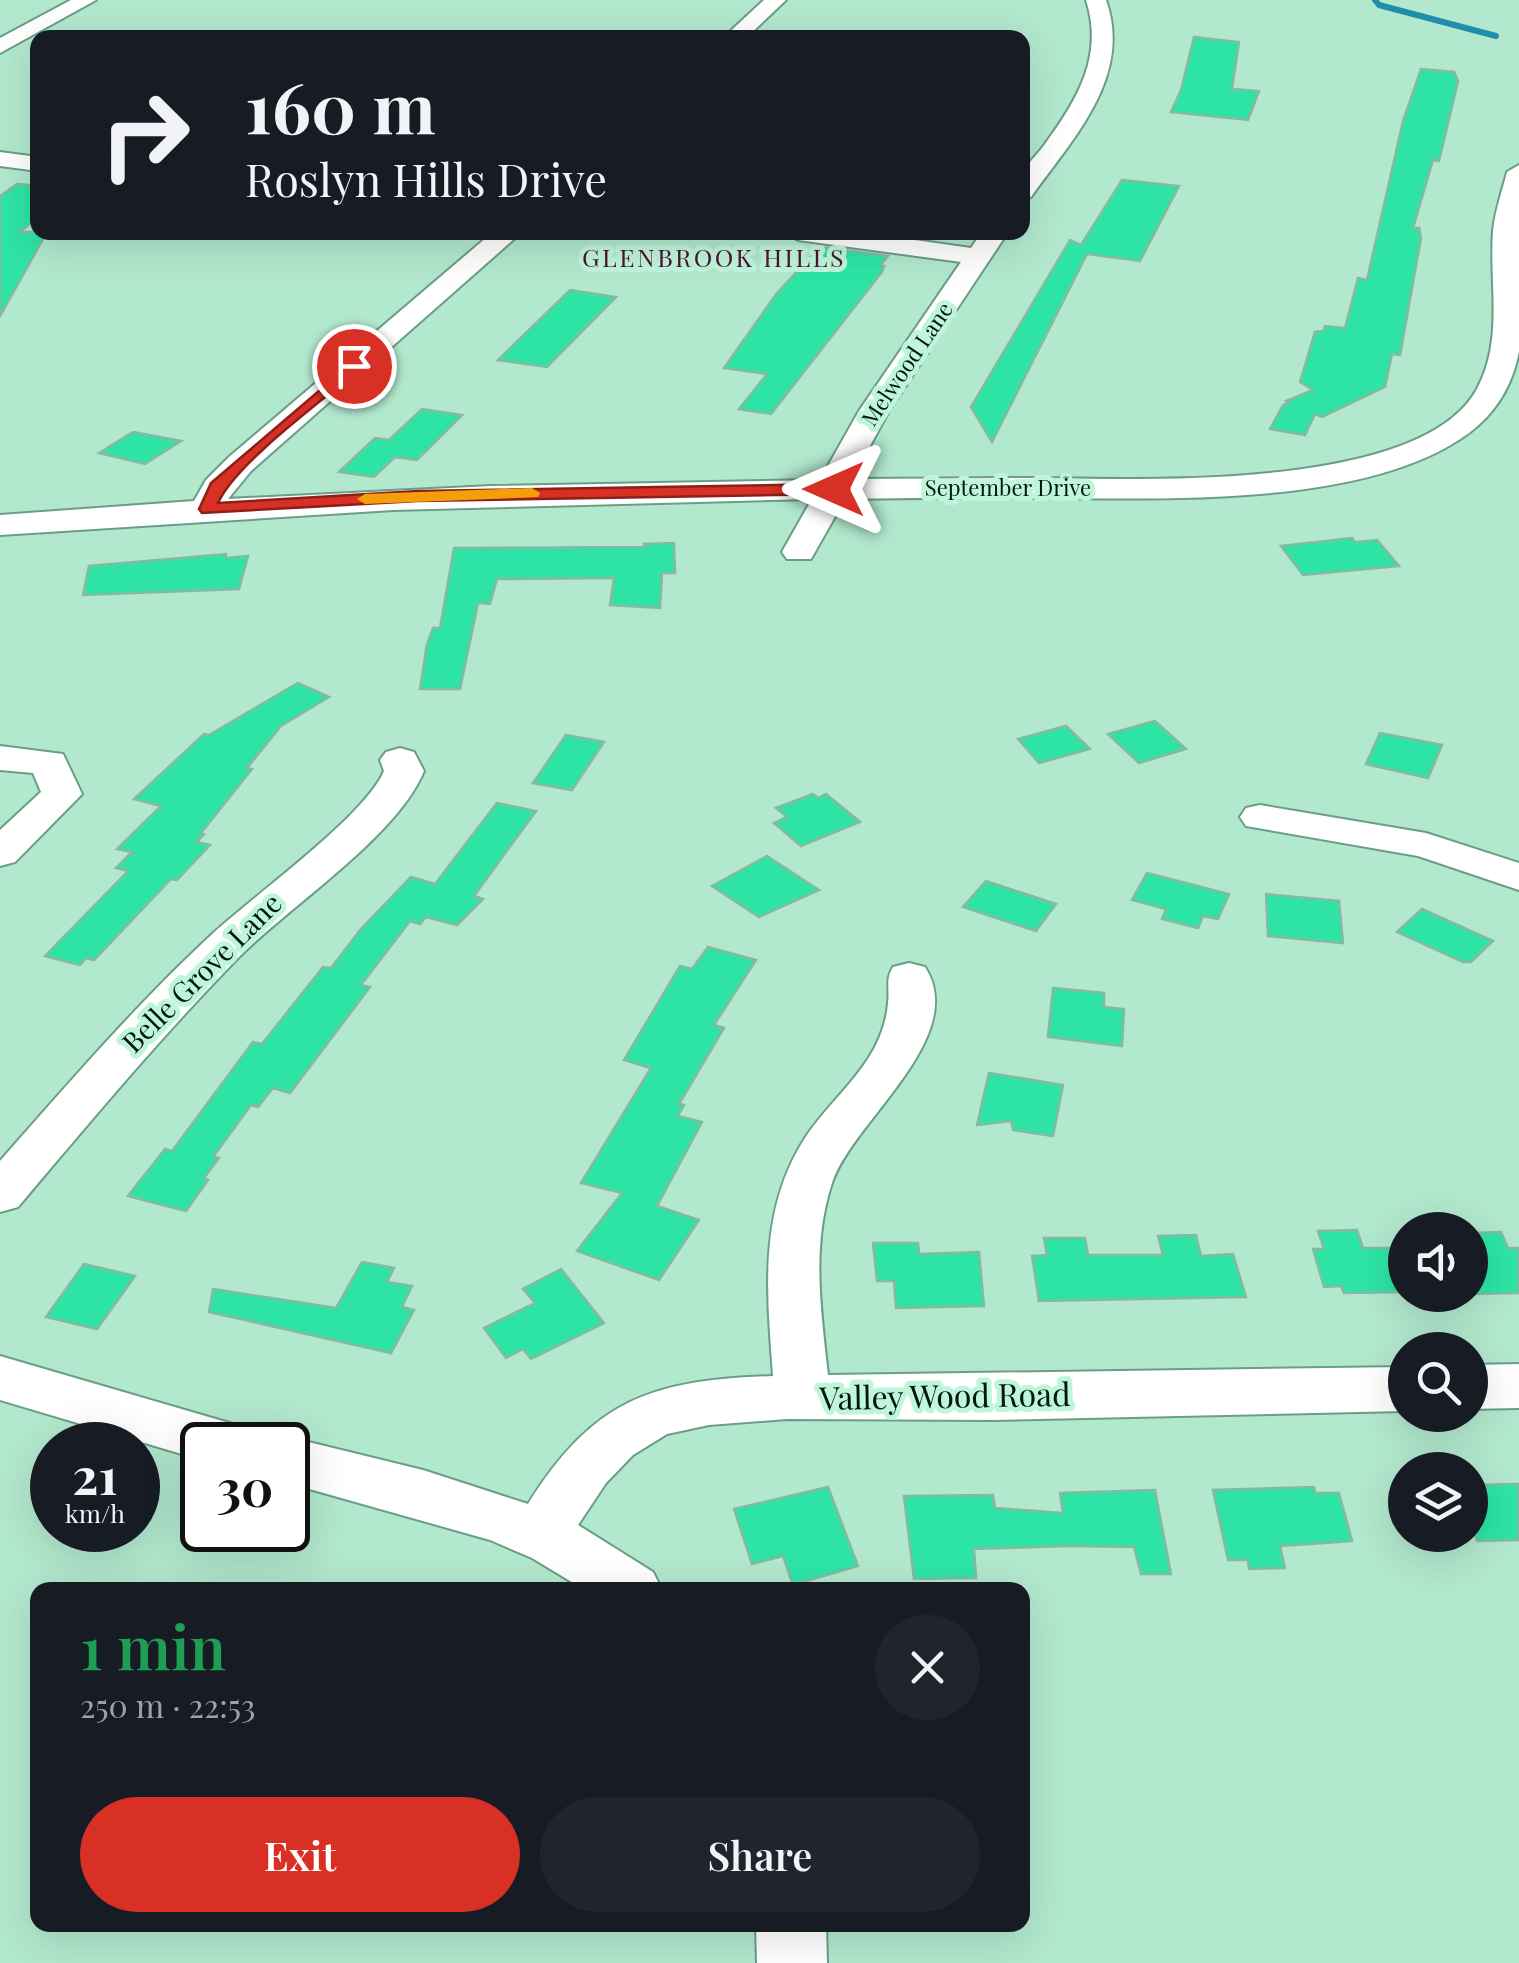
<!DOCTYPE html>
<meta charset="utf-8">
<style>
body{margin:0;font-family:"Playfair Display",serif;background:#20242c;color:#f1f3f6;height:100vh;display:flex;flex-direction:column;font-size:38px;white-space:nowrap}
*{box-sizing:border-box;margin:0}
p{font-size:32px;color:#9ea1a6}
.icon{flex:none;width:55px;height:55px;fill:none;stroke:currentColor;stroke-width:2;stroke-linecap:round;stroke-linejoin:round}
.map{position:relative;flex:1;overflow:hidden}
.side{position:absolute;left:30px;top:1582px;width:1000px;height:350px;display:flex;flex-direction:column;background:#171b24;border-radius:20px;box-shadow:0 10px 40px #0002}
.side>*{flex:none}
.top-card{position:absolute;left:30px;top:30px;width:1000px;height:210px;border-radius:20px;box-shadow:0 10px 40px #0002;background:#171b24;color:#f1f3f6;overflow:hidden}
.buttons{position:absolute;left:1388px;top:1212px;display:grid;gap:20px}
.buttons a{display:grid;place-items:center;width:100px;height:100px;border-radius:50%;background:#171b24;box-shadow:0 10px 40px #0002;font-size:50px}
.speed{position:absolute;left:30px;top:1422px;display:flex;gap:20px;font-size:50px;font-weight:700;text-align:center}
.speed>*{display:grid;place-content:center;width:130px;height:130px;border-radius:50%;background:#171b24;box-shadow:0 10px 40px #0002;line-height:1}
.speed small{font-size:25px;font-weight:400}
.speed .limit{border:5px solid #111;border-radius:15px;background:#fff;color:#111}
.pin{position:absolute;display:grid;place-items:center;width:85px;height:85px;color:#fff;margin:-42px;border:5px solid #fff;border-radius:50%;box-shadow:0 2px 10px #0007}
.me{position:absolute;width:110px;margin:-55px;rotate:270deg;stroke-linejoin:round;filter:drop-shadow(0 0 8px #0008)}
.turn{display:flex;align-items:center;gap:35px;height:210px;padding:0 50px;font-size:45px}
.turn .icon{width:130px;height:130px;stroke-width:2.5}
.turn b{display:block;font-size:70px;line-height:85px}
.round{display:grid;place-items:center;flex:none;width:105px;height:105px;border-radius:52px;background:#20242c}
.headline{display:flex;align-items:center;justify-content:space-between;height:170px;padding:0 50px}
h1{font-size:60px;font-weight:600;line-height:75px;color:#1e9e55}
.action{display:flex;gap:20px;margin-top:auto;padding:20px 50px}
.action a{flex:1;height:115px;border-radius:60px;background:#d93025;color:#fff;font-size:40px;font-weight:600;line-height:115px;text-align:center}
.action a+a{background:#20242c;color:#f1f3f6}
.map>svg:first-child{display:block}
</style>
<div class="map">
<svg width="1519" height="1963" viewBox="0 0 1519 1963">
<rect width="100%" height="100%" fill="#b2e8ce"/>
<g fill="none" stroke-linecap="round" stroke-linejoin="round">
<polyline stroke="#208eab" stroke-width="6" points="1375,0 1379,5 1496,36"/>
</g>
<g fill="#2de4a6" stroke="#85baa1" stroke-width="2.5">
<polygon points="1194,37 1239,42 1232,89 1259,91 1248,120 1171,112 1181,90"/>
<polygon points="1421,69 1454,72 1458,81 1439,161 1433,160 1413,228 1419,228 1421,238 1400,355 1392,354 1385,387 1322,417 1315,414 1305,435 1270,429 1283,405 1289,403 1286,401 1313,390 1300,382 1315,332 1323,331 1325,326 1345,328 1358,278 1367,280 1403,121"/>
<polygon points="1122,180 1179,186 1140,261 1087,254 992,442 971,407 1070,240 1081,245"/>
<polygon points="17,184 38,186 38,217 20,232 47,232 0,316 0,196"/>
<polygon points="820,247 888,256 880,266 884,266 882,272 771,414 739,409 767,374 724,368 777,293"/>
<polygon points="570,290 616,297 547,367 498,360"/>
<polygon points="422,409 462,415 417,460 395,457 374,477 339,472 375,438 389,440"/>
<polygon points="133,432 181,441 145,464 99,453"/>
<polygon points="1352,538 1355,542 1377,540 1399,566 1303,575 1281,546"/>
<polygon points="674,543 675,573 662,573 660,608 610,605 614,578 497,579 490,604 478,603 460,689 420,689 427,644 433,628 440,628 454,548 645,547 644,544"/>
<polygon points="226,554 226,558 248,556 239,589 83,595 89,566"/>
<polygon points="298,683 329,697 281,726 247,768 252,769 201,833 204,834 197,842 210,845 177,880 171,879 94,960 86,958 80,965 45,956 128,871 116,868 132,852 117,849 161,806 134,799 204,734 209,735"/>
<polygon points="1155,721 1186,749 1139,763 1108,734"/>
<polygon points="1066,726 1090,749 1039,763 1018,739"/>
<polygon points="1380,733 1442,745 1428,778 1366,764"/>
<polygon points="566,735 604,742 572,790 533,783"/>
<polygon points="813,794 818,798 826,794 860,822 801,846 774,823 787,817 776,808"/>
<polygon points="497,803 536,811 474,896 483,899 457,925 426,917 420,924 410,921 361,985 370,987 290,1093 273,1088 258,1107 251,1105 213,1157 219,1158 204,1178 208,1180 186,1211 128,1196 165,1149 172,1151 253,1042 262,1044 323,967 331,968 360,930 411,877 435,884"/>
<polygon points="767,856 819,890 759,917 712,886"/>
<polygon points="1147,873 1229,894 1218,919 1203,916 1198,928 1162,919 1166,909 1132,900"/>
<polygon points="986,881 1056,904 1036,931 963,907"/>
<polygon points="1266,894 1339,901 1343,943 1268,936"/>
<polygon points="1422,909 1493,941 1471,962 1463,962 1397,932"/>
<polygon points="708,947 756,960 714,1025 724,1028 679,1104 684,1105 678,1116 702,1122 657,1206 699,1220 659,1280 577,1251 622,1193 581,1183 651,1068 624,1060 680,966 692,969"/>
<polygon points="1053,988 1104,993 1104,1007 1124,1009 1122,1046 1048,1037"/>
<polygon points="989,1073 1063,1085 1053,1136 1013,1130 1011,1121 977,1125"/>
<polygon points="1357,1230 1363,1248 1405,1248 1405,1292 1344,1293 1341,1286 1324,1287 1313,1249 1324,1249 1318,1231"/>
<polygon points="1501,1232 1508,1248 1519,1248 1519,1293 1470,1294 1470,1233"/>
<polygon points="1196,1235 1201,1256 1233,1254 1246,1297 1039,1301 1032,1256 1047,1255 1044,1238 1085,1238 1088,1255 1163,1255 1158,1236"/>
<polygon points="873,1243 918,1243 919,1254 979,1252 984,1306 896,1308 894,1281 877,1281"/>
<polygon points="362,1262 394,1268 387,1282 412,1286 402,1307 414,1310 391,1353 209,1312 213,1289 336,1308"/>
<polygon points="84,1264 135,1276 97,1329 46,1317"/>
<polygon points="561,1269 604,1323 531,1359 523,1349 506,1358 484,1328 535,1303 523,1289"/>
<polygon points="1519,1484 1519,1540 1477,1541 1470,1518 1470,1485"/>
<polygon points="828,1487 858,1566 793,1585 783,1556 752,1564 734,1509"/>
<polygon points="1314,1487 1315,1493 1339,1493 1352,1541 1280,1546 1285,1568 1249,1569 1248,1560 1228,1560 1213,1490"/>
<polygon points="1155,1490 1171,1574 1141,1574 1134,1547 1069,1546 974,1549 976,1578 914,1579 904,1496 993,1495 995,1508 1063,1513 1060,1493"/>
</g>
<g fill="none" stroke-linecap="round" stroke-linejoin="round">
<g stroke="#6a9e86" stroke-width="4">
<g id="minor">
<polygon points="71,0 96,0 0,53 0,38"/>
<polygon points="764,0 786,0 746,38 723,38"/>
<path d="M1086 0H1106C1133 77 1073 138 1031 197L1022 199C1022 192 1021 182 1022 176 1025 165 1039 153 1045 144 1078 99 1104 55 1086 0Z"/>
<polygon points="0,152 38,157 38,171 0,166"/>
<path d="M1519 165V351C1513 384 1496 413 1469 433 1366 509 1159 498 1036 498 972 497 908 498 845 499L811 559H787L782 552 812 499 393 510 0 535V515L194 501 206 480 229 457 493 232H522L251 471 228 499 491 486 820 480 859 411 961 262 798 240 785 232H858L971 248 982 232H1008L889 411 852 479C913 479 974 478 1035 478 1138 479 1421 492 1477 389 1504 339 1489 284 1493 231 1495 211 1502 192 1507 172Z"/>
<polygon points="0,746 63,754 82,794 15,862 0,866 0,830 41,792 33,773 0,770"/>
<path d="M400 748 414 752 424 771C397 837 288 907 236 960 159 1039 89 1123 18 1207L0 1212V1161C67 1085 134 1007 208 938 250 898 364 818 384 771L380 760 386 752Z"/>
<polygon points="1260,805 1426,833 1519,863 1519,890 1418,856 1246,826 1240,817 1246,808"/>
<path d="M909 963 925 967C970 1037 852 1122 832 1183 811 1246 821 1311 828 1375L1405 1367V1411L993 1420 787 1419 709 1425 667 1434 633 1455 606 1483 578 1525 653 1572 662 1590H585L532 1558 490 1540 288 1483V1445H267L288 1437 423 1470 528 1504C594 1399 652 1380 773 1376 767 1293 758 1211 805 1138 826 1106 857 1081 875 1047 882 1033 887 1018 888 1003 890 988 885 980 893 967Z"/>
<polygon points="0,1356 250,1429 258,1445 202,1445 202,1460 0,1400"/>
<polygon points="1519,1364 1519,1408 1470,1409 1470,1365"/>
<polygon points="756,1925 826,1925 827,1963 757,1963"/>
</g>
</g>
<use href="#minor" fill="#fff" fill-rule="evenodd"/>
</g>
<path fill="#d93025" stroke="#8d1f18" stroke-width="2.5" d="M354 361 362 366 360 369C323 400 236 463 218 503L418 491 834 484 843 489 834 494 418 501 202 513 199 509 211 483Z"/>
<polygon fill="#f59e0b" points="532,488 540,493 538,497 365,504 357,499 365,494"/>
<g text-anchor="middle" stroke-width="10" stroke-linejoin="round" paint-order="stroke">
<g font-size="22" fill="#03170e" stroke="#bff6db">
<text transform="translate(907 364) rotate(-56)" y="8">Melwood Lane</text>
<text x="1008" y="496">September Drive</text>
</g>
<g font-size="25" letter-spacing="2.5" fill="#4d1239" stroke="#bff6db">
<text x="714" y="267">GLENBROOK HILLS</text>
</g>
<g font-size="28" fill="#03170e" stroke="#bff6db">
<text transform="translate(202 973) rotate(-45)" y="10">Belle Grove Lane</text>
</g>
<g font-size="32" fill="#03170e" stroke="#bff6db">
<text transform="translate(945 1397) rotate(-1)" y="11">Valley Wood Road</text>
</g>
</g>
</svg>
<div class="buttons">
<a><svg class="icon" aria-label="sound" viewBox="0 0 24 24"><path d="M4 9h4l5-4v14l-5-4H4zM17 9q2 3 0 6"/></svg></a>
<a><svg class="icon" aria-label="search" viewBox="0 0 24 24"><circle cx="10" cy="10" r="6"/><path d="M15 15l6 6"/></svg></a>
<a><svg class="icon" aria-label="layers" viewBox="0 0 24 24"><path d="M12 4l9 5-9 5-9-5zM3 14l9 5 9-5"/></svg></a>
</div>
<div class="speed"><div>21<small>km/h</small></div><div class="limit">30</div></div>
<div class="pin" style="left:354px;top:366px;background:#d93025"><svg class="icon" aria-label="arrive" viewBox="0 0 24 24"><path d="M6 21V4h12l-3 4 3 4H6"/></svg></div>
<svg class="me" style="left:834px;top:489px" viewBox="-20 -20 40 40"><path d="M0-17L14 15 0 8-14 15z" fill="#d93025" stroke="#fff" stroke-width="4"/></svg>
<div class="top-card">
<div class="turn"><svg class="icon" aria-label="right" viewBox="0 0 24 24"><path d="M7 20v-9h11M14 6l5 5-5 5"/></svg><div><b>160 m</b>Roslyn Hills Drive</div></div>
</div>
<section class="side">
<div class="headline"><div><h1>1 min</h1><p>250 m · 22:53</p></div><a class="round"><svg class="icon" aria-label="close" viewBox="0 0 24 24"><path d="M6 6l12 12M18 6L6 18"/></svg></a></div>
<div class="action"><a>Exit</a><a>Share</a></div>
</section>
</div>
